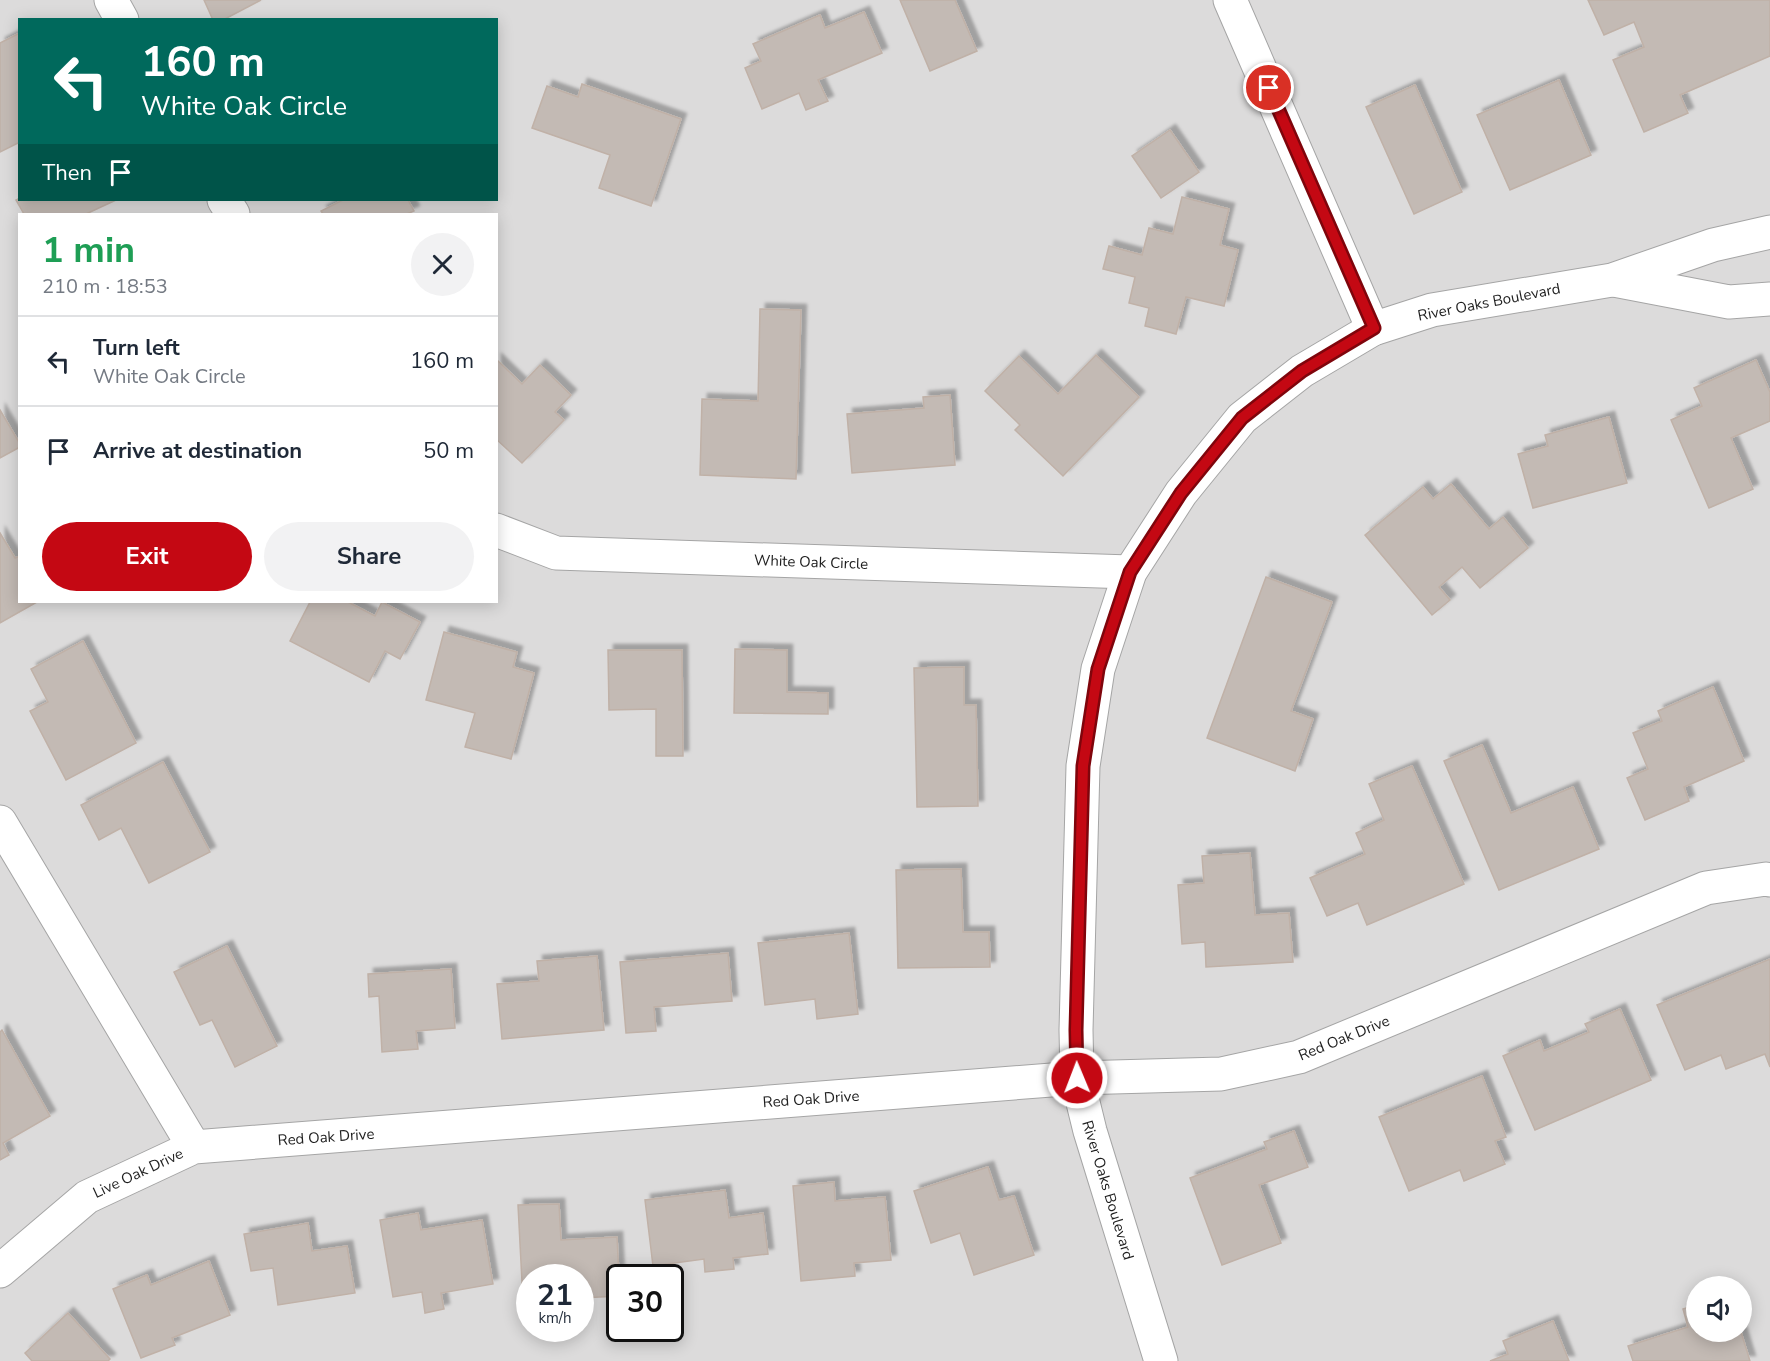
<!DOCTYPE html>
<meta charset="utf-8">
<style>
body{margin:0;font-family:"Nunito Sans",sans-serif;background:#f2f2f3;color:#1f2937;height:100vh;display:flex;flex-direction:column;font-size:22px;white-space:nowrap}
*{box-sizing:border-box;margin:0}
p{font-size:20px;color:#747a83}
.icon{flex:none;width:33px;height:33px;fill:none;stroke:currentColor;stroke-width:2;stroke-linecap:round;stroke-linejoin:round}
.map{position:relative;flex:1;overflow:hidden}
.drawer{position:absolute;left:18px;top:213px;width:480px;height:390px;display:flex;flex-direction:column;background:#fff;border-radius:0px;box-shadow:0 3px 15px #0003}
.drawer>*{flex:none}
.top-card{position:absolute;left:18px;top:18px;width:480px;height:183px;border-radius:0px;box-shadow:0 3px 15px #0003;background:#00695c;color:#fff;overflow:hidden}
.buttons{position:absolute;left:1686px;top:1276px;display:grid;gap:12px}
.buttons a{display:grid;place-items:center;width:66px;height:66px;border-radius:50%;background:#fff;box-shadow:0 3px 15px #0003;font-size:30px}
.speed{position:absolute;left:516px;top:1264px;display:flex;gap:12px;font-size:30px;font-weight:700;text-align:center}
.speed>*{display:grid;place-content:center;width:78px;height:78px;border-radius:50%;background:#fff;box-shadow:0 3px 15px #0003;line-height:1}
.speed small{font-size:15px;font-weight:400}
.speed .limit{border:3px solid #111;border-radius:9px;background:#fff;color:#111}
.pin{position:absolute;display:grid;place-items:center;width:51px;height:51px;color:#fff;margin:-26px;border:3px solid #fff;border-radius:50%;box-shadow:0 2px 6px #0007}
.me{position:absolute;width:66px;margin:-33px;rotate:359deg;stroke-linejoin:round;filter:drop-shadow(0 0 4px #0008)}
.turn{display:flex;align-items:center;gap:21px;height:126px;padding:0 24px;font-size:27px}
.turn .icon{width:78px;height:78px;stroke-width:2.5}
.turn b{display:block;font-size:42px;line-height:51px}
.then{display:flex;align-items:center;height:57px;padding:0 24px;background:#0003;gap:12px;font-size:22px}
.round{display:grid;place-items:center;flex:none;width:63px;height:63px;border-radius:32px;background:#f2f2f3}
.summary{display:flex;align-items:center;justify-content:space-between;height:102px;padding:0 24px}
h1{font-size:36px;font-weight:700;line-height:45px;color:#1e9e55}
.cta{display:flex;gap:12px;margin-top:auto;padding:12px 24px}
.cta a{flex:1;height:69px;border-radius:36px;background:#c40813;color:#fff;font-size:24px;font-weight:700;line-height:69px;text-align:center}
.cta a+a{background:#f2f2f3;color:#1f2937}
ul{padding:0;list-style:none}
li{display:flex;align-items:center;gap:18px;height:90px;padding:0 24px;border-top:2px solid #e0e1e3}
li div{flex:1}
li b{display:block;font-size:22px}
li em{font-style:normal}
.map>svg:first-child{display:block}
</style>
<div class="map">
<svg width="1770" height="1361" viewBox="0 0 1770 1361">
<defs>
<filter id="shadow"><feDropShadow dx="5.5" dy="-5.5" stdDeviation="1.5" flood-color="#0004"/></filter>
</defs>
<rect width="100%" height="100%" fill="#efebe5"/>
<path fill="#dcdbdb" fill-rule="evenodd" d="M0 0H1770V1361H0ZM20 20H496V200H20ZM20 214H496V602H20ZM530 1278H580V1329H530ZM620 1278H670V1329H620ZM1696 1287H1742V1332H1696Z"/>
<g fill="#c3bab4" stroke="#c0b1a7" stroke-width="1.5" filter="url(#shadow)">
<polygon points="204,0 261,0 223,20 213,20"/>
<polygon points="900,0 955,0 977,51 930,71"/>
<polygon points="1588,0 1770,0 1770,56 1680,95 1688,113 1644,132 1613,60 1644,47 1634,22 1604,35"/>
<polygon points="864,12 882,53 818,80 828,101 806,110 799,93 762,109 745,68 761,61 753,44 820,15 825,28"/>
<polygon points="20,33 20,142 0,152 0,43"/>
<polygon points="1559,80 1591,155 1510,190 1477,115"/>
<polygon points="582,84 681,119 651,206 599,188 610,155 532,128 547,86 578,97"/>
<polygon points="1415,85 1462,192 1414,214 1366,107"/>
<polygon points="1170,130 1199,172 1161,198 1132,156"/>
<polygon points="1182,197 1229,209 1220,245 1238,250 1224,306 1186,297 1176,334 1145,326 1149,308 1129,303 1135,277 1103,269 1109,246 1142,255 1149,228 1173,234"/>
<polygon points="20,198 20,200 116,200 86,214 24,214 16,200"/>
<polygon points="343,200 408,200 414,211 407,214 323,214 321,211"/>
<polygon points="760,309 801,310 796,479 700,475 702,399 758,401"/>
<polygon points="1096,355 1139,397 1063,476 1015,430 1020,425 985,391 1019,356 1058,394"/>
<polygon points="496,359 522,384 540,365 571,395 555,412 564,420 522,463 496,439"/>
<polygon points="1756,360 1770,392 1770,421 1731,438 1753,489 1709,508 1671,420 1702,406 1694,388"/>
<polygon points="950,395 955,465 852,473 847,414 924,408 923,397"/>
<polygon points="0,410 20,444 20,447 0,458"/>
<polygon points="1609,417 1627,483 1533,508 1518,454 1548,446 1545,435"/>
<polygon points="1451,484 1489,529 1503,517 1528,548 1480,588 1462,567 1439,587 1450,600 1432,615 1365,535 1423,487 1433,499"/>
<polygon points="0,533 15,558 20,556 20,602 37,602 0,623"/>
<polygon points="1266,577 1332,602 1291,711 1313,719 1295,771 1207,738"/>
<polygon points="310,602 348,602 375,616 382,602 420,622 400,659 385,651 369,682 290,641"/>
<polygon points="444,632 517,652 513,667 534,673 511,759 465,747 475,713 426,700"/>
<polygon points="83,641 136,743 66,780 30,711 48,702 31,669"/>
<polygon points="735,649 787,650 787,692 828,693 828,714 734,713"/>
<polygon points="608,650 682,650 683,756 656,756 656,709 609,710"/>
<polygon points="964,667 964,705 976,705 978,806 917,807 914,668"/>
<polygon points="1713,687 1744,761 1684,787 1689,801 1645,820 1627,778 1648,769 1633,733 1662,721 1658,711"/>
<polygon points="1482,745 1511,813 1573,787 1599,849 1499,890 1444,761"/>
<polygon points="163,762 210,852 149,883 121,828 99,840 81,805"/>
<polygon points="1412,766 1464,884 1367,925 1358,903 1327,916 1310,878 1365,854 1356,833 1384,820 1369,784"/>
<polygon points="1250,853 1255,915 1289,913 1293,962 1206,967 1205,942 1182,944 1178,885 1204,883 1202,856"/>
<polygon points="961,869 963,932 989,932 990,967 898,968 896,870"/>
<polygon points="849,933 858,1014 817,1019 815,999 765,1005 758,943"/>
<polygon points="227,946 277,1046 235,1067 212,1020 200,1025 174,972"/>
<polygon points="728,953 732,1001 654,1007 656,1031 626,1033 620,962"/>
<polygon points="597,956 604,1030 502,1039 497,984 539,981 537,961"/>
<polygon points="1770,959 1770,1067 1765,1054 1726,1069 1721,1055 1685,1070 1657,1005"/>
<polygon points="451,969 455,1028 416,1031 418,1049 382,1052 379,996 369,997 368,974"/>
<polygon points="1620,1009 1651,1080 1535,1130 1503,1056 1540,1040 1544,1051 1589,1032 1585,1024"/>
<polygon points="2,1030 50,1116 3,1143 9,1155 0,1160 0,1032"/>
<polygon points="1482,1076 1506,1137 1495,1141 1505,1164 1464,1181 1460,1170 1409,1191 1379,1117"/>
<polygon points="1294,1131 1308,1167 1259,1185 1281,1243 1222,1265 1190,1178 1267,1149 1264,1142"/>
<polygon points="988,1167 999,1200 1014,1196 1034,1255 974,1275 960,1233 931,1243 914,1191"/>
<polygon points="834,1182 835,1201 885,1197 891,1260 854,1263 855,1276 801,1281 793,1186"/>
<polygon points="725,1190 729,1218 763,1213 768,1254 733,1258 734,1269 705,1272 704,1259 653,1266 645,1200"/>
<polygon points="559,1204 561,1240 617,1237 620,1296 580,1298 580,1278 530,1278 530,1300 523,1301 518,1205"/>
<polygon points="418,1213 421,1230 482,1220 493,1284 441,1293 444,1309 425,1313 422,1292 393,1297 380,1220"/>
<polygon points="308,1223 312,1251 347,1246 355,1293 278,1305 273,1268 251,1271 244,1234"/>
<polygon points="209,1261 230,1315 172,1338 175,1345 141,1358 113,1289 147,1275 151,1285"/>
<polygon points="1696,1305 1696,1332 1741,1332 1750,1361 1633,1361 1628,1346 1688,1327 1683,1309"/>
<polygon points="68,1313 110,1359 108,1361 32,1361 25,1353"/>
<polygon points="1553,1321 1569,1361 1490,1361 1508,1354 1503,1341"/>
</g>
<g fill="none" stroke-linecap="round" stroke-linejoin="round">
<g stroke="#a5a5a5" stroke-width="35">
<g id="street">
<polyline points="111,0 122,20"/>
<polyline points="1230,0 1373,329"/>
<polyline points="224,200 233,214"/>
<polyline points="1614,280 1729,302 1770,299"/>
<polyline points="496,530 556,553 1130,572"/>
<polyline points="0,822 194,1147"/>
<polyline points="0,1271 87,1197 194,1147 1077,1078 1221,1074 1299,1057 1706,888 1766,879 1770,880"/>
<polyline points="1161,1361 1090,1131 1077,1078 1076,1030 1083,766 1098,669 1130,572 1181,493 1242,418 1302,371 1373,329 1432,310 1612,280 1713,245 1770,232"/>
</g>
</g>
<use href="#street" stroke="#fff" stroke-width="33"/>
</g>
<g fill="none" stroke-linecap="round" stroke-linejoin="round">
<g stroke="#7f050c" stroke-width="15">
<polyline id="route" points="1077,1078 1076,1030 1083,766 1098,669 1130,572 1181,493 1242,418 1302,371 1374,328 1269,88"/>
</g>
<use href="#route" stroke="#c40813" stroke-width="10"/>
</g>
<g text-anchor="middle" stroke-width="5" stroke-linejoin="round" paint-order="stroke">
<g font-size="15" fill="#1e1e1e" stroke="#fff">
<text transform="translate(1489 302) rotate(-11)" y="5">River Oaks Boulevard</text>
<text transform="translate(811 562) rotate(2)" y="5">White Oak Circle</text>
<text transform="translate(1344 1038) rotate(-22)" y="5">Red Oak Drive</text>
<text transform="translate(811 1099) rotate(-4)" y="5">Red Oak Drive</text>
<text transform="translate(326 1137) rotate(-4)" y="5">Red Oak Drive</text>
<text transform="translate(138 1173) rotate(-25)" y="5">Live Oak Drive</text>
<text transform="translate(1108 1190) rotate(73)" y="5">River Oaks Boulevard</text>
</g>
</g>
</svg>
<div class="buttons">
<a><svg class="icon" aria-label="sound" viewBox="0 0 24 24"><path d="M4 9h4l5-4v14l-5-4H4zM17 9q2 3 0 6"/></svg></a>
</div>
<div class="speed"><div>21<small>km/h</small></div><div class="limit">30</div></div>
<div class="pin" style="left:1269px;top:88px;background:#d93025"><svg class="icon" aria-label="arrive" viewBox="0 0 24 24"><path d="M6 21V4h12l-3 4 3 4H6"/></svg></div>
<svg class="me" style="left:1077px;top:1078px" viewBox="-20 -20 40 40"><circle r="17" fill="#c40813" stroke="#fff" stroke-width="3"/><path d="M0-11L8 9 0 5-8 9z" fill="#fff"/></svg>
<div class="top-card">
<div class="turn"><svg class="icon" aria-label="left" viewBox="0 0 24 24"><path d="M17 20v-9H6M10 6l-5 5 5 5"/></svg><div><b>160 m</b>White Oak Circle</div></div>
<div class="then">Then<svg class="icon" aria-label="arrive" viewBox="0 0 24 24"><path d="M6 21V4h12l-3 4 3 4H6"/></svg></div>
</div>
<section class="drawer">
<div class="summary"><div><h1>1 min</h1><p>210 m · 18:53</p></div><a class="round"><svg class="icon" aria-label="close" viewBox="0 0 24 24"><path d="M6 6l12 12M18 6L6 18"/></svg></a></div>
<ul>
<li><svg class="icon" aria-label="left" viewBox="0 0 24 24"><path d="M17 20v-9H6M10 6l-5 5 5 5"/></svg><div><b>Turn left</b><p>White Oak Circle</p></div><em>160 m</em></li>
<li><svg class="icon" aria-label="arrive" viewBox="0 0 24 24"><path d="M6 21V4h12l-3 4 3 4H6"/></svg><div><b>Arrive at destination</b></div><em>50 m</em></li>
</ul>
<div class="cta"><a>Exit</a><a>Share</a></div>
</section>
</div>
